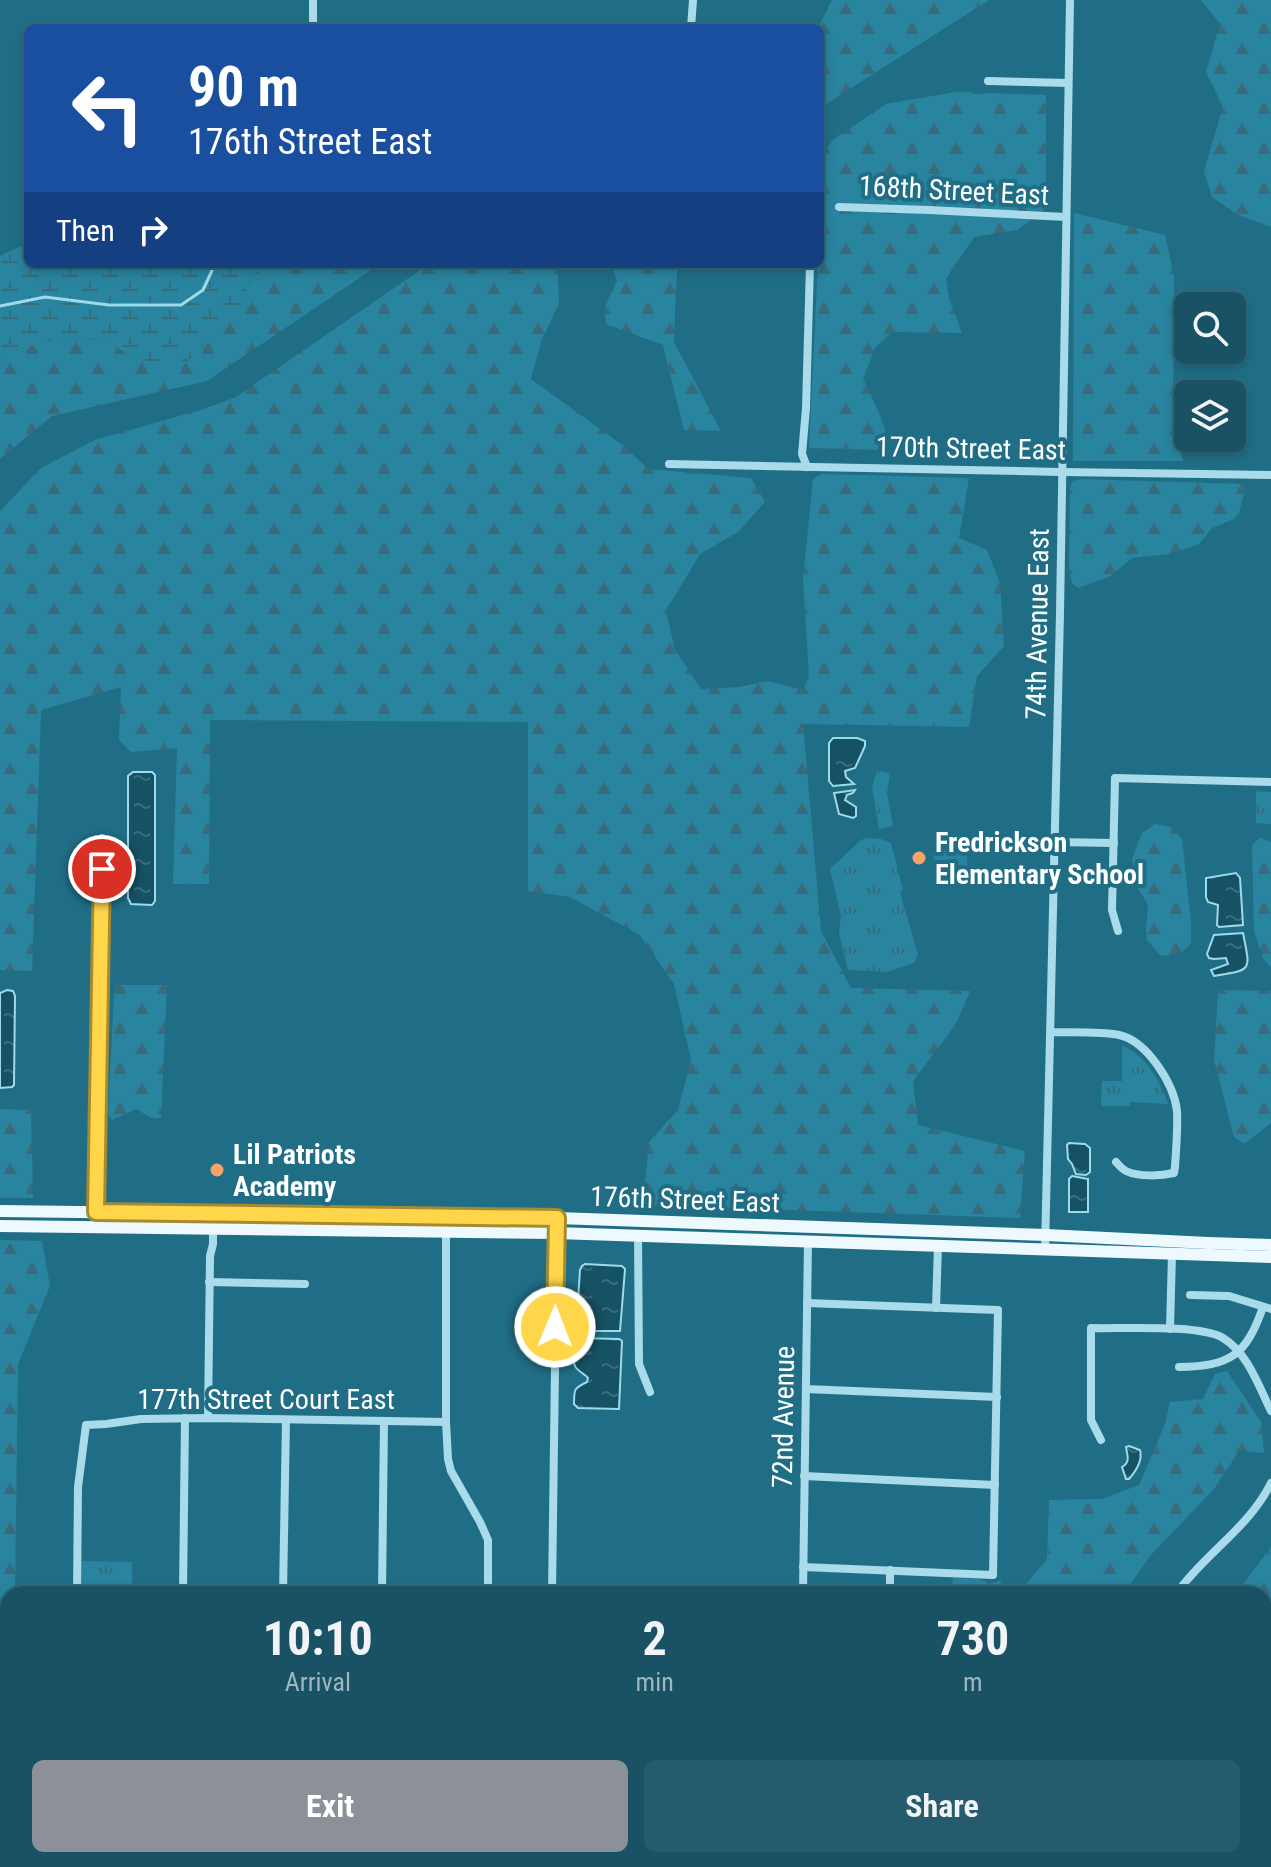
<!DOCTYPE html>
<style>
body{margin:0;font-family:"Roboto Condensed",sans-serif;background:#255c6d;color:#f1f3f6;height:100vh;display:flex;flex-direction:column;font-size:30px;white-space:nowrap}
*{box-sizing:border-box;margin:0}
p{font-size:26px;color:#9fb6bf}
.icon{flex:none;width:44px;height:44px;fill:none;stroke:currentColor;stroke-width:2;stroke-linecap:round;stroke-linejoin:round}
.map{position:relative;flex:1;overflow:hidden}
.sheet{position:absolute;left:0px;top:1586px;width:1272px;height:282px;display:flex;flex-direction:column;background:#185264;border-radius:24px 24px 0 0;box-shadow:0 4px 12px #0003,0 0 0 2px #366978}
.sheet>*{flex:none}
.hud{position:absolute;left:24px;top:24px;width:800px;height:244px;border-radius:12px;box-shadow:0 4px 12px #0003,0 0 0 2px #366978;background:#1a4fa0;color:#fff;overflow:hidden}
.controls{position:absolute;left:1174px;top:292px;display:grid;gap:16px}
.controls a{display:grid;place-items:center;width:72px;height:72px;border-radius:12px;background:#185264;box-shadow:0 4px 12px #0003,0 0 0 2px #366978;font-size:40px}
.pin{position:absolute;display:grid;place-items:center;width:68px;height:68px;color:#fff;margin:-34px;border:4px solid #fff;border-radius:50%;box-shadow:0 2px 8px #0007}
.me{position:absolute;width:88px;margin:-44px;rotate:1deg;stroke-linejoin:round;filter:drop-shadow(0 0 6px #0008)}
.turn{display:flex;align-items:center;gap:28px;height:168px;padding:0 32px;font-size:36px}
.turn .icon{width:104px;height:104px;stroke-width:2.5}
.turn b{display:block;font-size:56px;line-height:68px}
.then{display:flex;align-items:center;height:76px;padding:0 32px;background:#0003;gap:16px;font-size:30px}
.eta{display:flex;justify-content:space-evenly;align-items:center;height:136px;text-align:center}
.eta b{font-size:48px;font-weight:700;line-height:56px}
.action{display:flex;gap:16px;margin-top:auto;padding:16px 32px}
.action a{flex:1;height:92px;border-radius:12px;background:#8c9099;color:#fff;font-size:32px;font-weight:700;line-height:92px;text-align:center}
.action a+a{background:#255c6d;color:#f1f3f6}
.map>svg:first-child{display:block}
</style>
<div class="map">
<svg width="1271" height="1867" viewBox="0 0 1271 1867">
<defs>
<pattern id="forest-firs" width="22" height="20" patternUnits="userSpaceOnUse" patternTransform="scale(2)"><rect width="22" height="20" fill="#29849f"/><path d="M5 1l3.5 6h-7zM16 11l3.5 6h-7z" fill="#396b7a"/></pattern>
<pattern id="wetland-marsh" width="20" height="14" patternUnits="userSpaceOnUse" patternTransform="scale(2)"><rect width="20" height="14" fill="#29849f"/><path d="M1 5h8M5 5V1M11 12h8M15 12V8" fill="none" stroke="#396b7a"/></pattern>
<pattern id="park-tufts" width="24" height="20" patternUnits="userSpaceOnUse" patternTransform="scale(2)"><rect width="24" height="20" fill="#29849f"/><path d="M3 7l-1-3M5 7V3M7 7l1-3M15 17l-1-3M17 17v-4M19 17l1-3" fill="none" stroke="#396b7a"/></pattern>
<pattern id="water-ripples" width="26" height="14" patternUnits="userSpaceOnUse" patternTransform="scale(2)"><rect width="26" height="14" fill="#165265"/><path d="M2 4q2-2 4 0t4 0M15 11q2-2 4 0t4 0" fill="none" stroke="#396c7c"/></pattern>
</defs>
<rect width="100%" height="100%" fill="#206e86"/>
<g fill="url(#forest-firs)">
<polygon points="832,0 989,0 820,108 820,28 818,28"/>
<polygon points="1201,0 1271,0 1271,227 1237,214 1212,197 1204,171 1223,107 1206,72 1220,24"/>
<path d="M956 92 1046 95V208L1018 230 974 237 946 279 949 298 962 333 892 332 875 348 863 379C872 398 889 429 888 450L809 448 818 264H820L824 156 831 141 886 104Z"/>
<polygon points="1074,213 1165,235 1174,276 1173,418 1183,461 1073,461"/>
<polygon points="260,264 380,264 207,381 52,416 0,459 0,356 8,352 54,340 104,339 137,360 238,306"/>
<polygon points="429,264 557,264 559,304 542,339 531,379 625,447 648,469 751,478 765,502 738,532 700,554 666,611 675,650 701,689 740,687 768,681 802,690 809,677 803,579 813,479 822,474 969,478 959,538 987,550 1000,583 1004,646 977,676 969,727 803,724 821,931 851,988 970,991 955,1026 913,1081 918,1125 1025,1151 1020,1218 643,1205 649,1142 678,1110 691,1060 674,984 640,935 570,897 528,891 528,722 210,720 209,884 173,884 177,748 131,752 119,740 121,687 41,710 32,971 0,970 0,511 41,468 95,440 204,409 236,397"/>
<polygon points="611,264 678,264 676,284 674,342 721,431 684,430 663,345 606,324 605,306 617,281"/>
<polygon points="1081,479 1241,484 1245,489 1239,513 1234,519 1212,528 1199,544 1170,554 1132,558 1109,577 1078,588 1072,583 1069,570 1070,488 1073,481"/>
<polygon points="1155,824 1171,827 1182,839 1191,922 1191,943 1181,953 1161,956 1147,940 1146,929 1148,905 1135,883 1132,859 1142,833"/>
<polygon points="1260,838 1271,842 1271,968 1263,958 1254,931 1252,845"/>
<polygon points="117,985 167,985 161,1118 152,1118 136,1109 112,1120 108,1114 114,993"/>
<polygon points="1218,990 1271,991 1271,1123 1244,1144 1234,1137 1214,1060"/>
<polygon points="0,1109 31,1110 33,1198 0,1198"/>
<polygon points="0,1240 42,1241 50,1286 18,1364 15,1594 8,1594 8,1743 0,1737"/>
<polygon points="1227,1371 1261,1422 1264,1453 1239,1451 1214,1489 1149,1557 1124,1594 1018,1594 1047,1559 1049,1500 1102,1499 1139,1485 1165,1424 1170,1402 1203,1399 1215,1374"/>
<polygon points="1271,1547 1271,1614 1264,1608 1264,1594 1249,1594 1241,1587"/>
<polygon points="871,1860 1033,1860 1030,1867 871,1867"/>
</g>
<polygon fill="url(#wetland-marsh)" points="28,243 28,264 260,264 238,306 200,350 183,365 137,360 104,339 54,340 8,352 0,356 0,256"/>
<g fill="url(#park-tufts)">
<polygon points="877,771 890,773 887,793 893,826 879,829 872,786"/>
<polygon points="1256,791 1271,792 1271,824 1256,823"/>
<polygon points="866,838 881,839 891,843 903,890 900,892 901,896 918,955 914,963 887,972 848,970 839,933 841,916 830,869 861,840"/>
<polygon points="956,847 967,847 967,875 942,873 932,854"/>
<path d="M1122 1045C1146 1056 1160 1080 1168 1104L1130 1102V1106H1101L1102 1081H1122Z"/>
<polygon points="80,1561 132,1562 132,1594 79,1594"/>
<polygon points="953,1578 980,1579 989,1584 1000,1581 1006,1594 952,1594"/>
</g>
<g fill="url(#water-ripples)" stroke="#9ddbeb" stroke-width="2">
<polygon points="833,738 857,738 865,741 865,746 855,768 845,771 846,777 854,784 833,786 829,781 829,743"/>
<polygon points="133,772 152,772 155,775 155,901 152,905 131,904 128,898 128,776"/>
<polygon points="855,790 853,793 847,795 845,800 856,807 856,816 853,818 839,814 834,793"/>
<polygon points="1236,873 1240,878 1243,925 1219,927 1217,925 1218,905 1208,902 1206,897 1206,878"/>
<path d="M1243 933C1250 970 1254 970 1214 976L1211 970 1228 964 1226 958 1214 959 1209 958 1207 954 1214 935Z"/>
<polygon points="7,990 13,991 15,996 14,1085 12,1087 0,1088 0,993"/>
<polygon points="1069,1143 1085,1144 1090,1148 1090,1172 1086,1175 1076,1174 1072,1164 1068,1159 1067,1145"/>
<polygon points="1072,1176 1088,1179 1088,1212 1069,1212 1069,1179"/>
<polygon points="585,1264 622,1266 625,1269 620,1331 576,1331 580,1270 582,1266"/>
<path d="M577 1338 619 1339 622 1341 619 1409 578 1408 574 1404C574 1389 574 1388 587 1382L588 1378C585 1374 577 1371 575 1366 572 1360 574 1348 574 1341Z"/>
<path d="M1129 1446 1140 1450C1143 1461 1136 1471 1129 1479H1126L1122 1467C1131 1462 1127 1455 1126 1447Z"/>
</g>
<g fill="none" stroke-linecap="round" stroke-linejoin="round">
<polyline stroke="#9ddbeb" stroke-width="3" points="0,306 45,297 109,305 181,305 203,290 215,264"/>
<g stroke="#a9dbea" stroke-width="8">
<polyline points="313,28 313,0"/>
<polyline points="691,28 693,0"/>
<polyline points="988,81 1068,83"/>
<polyline points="839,207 929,210 1066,217"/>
<polyline points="669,464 1062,472 1271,475"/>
<polyline points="807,467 802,454 806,408 810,264"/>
<polyline points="1054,842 1114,843"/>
<polyline points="1118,931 1112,910 1115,778 1271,782"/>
<path d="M1051 1032C1073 1033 1097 1031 1119 1035 1147 1041 1174 1084 1177 1111 1178 1129 1176 1149 1175 1167L1174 1173C1161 1176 1138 1177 1126 1171 1122 1169 1119 1165 1116 1162"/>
<polyline points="96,1212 102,838"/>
<polyline points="446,1231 446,1422 448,1459 451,1471 480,1522 488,1540 488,1594"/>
<polyline points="638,1235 639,1364 650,1392"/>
<polyline points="1045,1249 1060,613 1070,0"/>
<polyline points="209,1282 305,1284"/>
<polyline points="1190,1295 1229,1296 1271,1309"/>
<polyline points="936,1308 938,1245"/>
<polyline points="1170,1329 1172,1254"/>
<path d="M1179 1367C1230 1366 1246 1356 1263 1307"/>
<polyline points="806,1389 997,1397"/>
<polyline points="208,1418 210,1256 213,1244 213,1228"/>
<path d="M1101 1440 1091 1420V1328C1122 1329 1199 1324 1223 1338 1248 1353 1259 1387 1271 1411"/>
<polyline points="804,1476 995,1485"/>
<polyline points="803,1567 993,1575 998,1310 807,1303"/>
<polyline points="77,1594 78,1487 86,1425 106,1424 141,1419 208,1418 446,1422"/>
<polyline points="183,1594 185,1418"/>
<polyline points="283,1594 286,1420"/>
<polyline points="382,1594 384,1421"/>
<polyline points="552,1594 557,1218"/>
<polyline points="803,1594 808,1241"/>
<polyline points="890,1594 890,1570"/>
<path d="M1176 1594C1204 1554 1249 1528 1271 1483"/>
<polyline points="1264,1656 1271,1665"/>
<polyline points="1264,1716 1271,1715"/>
<polyline points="1264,1824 1271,1826"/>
<polyline points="534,1862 766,1865"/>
<polyline points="853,1867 854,1860"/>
<polyline points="1146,1867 1146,1860"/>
<polyline points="1238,1867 1239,1860"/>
</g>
<g stroke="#edf9fe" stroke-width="12">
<polyline points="0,1211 557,1218 1046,1235 1208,1243 1271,1245"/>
<polyline points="0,1226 556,1233 1271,1257"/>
</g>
</g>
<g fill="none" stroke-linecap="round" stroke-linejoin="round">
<g stroke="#a68a30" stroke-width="20">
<polyline id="route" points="102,869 96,1212 557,1218 555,1327"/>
</g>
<use href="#route" stroke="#ffd54a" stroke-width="14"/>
</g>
<g fill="#f8a16a" stroke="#206e86" stroke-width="3">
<circle cx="919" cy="858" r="8"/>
<circle cx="217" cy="1170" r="8"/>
</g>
<g text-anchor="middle" stroke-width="8" stroke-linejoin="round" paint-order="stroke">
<g font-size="28" fill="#fff" stroke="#206e86">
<text transform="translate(954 190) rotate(3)" y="10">168th Street East</text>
<text transform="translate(971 448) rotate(1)" y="10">170th Street East</text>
<text transform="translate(1037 624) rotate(-89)" y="10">74th Avenue East</text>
<text transform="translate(685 1199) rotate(2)" y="10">176th Street East</text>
<text x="266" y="1409">177th Street Court East</text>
<text transform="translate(783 1417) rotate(-89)" y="10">72nd Avenue</text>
</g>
<g font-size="28" font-weight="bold" fill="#fff" stroke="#206e86" text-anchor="start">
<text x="935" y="852">Fredrickson<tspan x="935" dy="32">Elementary School</tspan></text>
<text x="233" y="1164">Lil Patriots<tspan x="233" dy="32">Academy</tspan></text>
</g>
</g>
</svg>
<div class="controls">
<a><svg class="icon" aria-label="search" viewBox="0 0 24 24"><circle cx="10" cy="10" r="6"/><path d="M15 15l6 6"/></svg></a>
<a><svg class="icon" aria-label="layers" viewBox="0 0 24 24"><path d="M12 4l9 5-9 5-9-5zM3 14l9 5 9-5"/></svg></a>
</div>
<div class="pin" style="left:102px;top:869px;background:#d93025"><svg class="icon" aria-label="arrive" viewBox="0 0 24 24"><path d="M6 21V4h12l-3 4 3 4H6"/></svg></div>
<svg class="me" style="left:555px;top:1327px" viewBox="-20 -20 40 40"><circle r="17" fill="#ffd54a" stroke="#fff" stroke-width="3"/><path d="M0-11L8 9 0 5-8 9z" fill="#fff"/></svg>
<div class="hud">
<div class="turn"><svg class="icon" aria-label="left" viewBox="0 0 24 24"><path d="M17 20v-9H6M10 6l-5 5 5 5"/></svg><div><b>90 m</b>176th Street East</div></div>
<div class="then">Then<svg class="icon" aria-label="right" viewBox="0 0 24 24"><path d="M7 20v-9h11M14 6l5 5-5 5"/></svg></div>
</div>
<section class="sheet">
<div class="eta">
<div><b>10:10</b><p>Arrival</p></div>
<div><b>2</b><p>min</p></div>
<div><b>730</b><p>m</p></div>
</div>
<div class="action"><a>Exit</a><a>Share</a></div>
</section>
</div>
